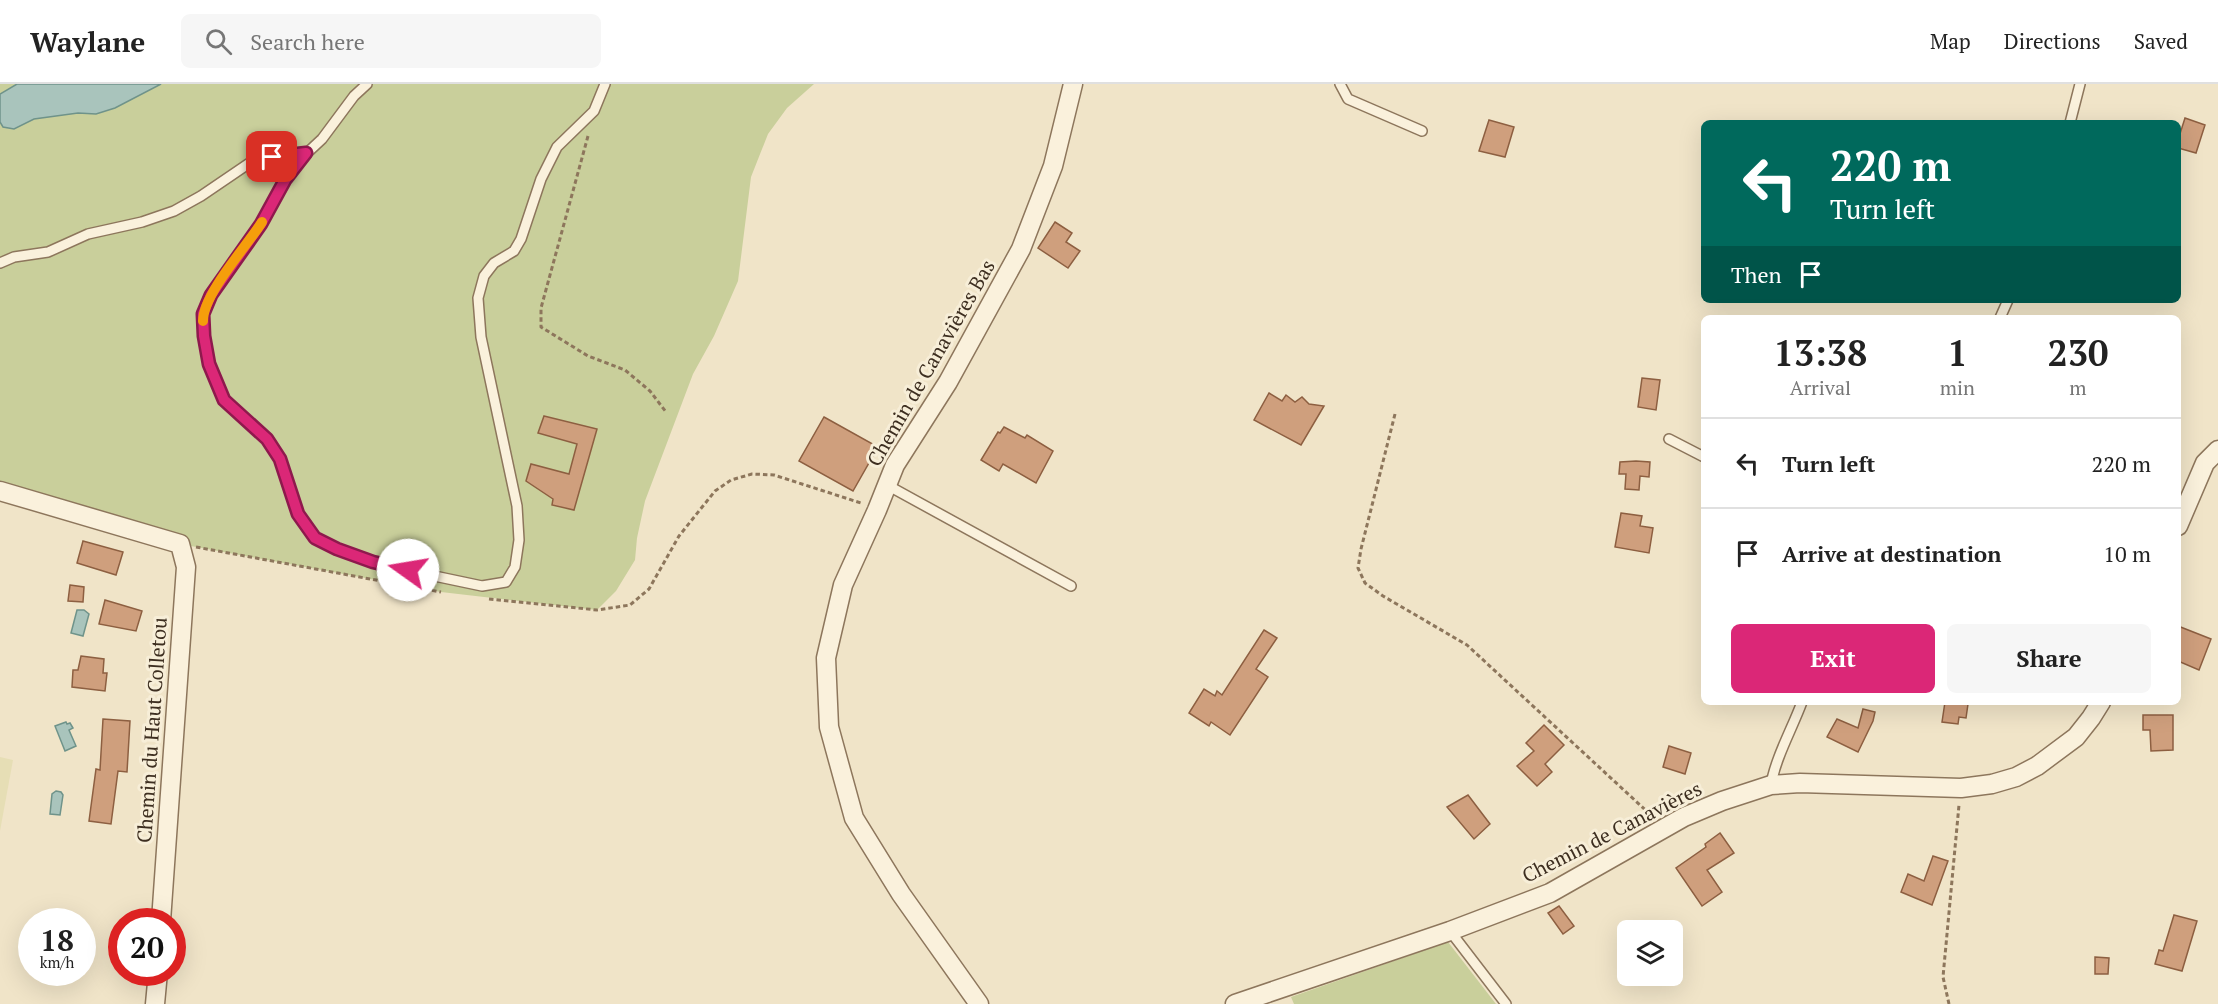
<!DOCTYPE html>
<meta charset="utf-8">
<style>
body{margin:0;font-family:"PT Serif",serif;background:#f6f6f6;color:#222;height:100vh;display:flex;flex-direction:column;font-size:22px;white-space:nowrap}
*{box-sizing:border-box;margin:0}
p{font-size:20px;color:#767676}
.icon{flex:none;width:33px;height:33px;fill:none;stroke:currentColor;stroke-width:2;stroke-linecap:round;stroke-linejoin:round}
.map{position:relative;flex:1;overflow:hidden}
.panel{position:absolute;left:1701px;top:231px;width:480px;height:390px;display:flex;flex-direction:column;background:#fff;border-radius:9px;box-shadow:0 6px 24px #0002}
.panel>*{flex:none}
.banner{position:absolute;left:1701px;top:36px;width:480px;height:183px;border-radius:9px;box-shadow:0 6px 24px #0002;background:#00695c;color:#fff;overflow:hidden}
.tools{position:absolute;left:1617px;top:836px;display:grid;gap:12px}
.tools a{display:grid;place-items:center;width:66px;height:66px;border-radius:9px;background:#fff;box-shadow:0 6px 24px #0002;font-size:30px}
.speed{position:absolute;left:18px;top:824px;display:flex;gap:12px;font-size:30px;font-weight:700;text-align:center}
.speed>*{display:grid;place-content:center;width:78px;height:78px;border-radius:50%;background:#fff;box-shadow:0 6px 24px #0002;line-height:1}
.speed small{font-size:15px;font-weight:400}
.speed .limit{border:9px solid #d22;background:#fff;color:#111}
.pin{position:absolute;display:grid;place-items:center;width:51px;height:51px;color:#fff;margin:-26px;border-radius:12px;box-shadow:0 3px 9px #0006}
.me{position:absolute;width:66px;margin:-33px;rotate:283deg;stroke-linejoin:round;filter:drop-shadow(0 0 4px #0008)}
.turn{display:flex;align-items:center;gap:21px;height:126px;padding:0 30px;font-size:27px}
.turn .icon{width:78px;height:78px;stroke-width:2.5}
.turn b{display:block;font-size:42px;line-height:51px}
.then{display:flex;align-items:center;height:57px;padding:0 30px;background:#0003;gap:12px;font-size:22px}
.eta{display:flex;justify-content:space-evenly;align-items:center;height:102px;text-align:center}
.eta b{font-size:36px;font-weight:700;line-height:42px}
.button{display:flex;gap:12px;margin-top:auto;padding:12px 30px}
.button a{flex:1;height:69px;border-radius:9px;background:#db2777;color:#fff;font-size:24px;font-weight:700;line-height:69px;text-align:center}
.button a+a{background:#f6f6f6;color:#222}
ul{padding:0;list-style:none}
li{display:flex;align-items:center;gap:18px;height:90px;padding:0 30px;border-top:2px solid #e0e0e0}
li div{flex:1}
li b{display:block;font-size:22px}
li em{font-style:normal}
header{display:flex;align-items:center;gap:36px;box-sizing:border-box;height:84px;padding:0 30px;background:#fff;border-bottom:2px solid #e0e0e0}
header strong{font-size:28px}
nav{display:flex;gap:33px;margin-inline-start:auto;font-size:21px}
.search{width:420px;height:54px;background:#f6f6f6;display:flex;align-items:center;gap:15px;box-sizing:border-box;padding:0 21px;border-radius:9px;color:#767676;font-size:22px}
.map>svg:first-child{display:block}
</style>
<header>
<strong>Waylane</strong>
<div class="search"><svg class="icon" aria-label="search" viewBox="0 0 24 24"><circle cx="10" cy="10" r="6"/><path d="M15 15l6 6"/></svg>Search here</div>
<nav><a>Map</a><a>Directions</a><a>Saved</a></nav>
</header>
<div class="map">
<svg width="2218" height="920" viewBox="0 0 2218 920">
<rect width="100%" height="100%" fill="#f0e4c8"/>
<polygon fill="#e6deb5" points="0,673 13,676 0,747"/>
<g fill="#c9cf9b">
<polygon points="0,0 814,0 787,24 768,50 751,93 738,197 714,252 693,290 645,417 637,454 635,476 616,507 597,526 441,508 180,460 0,407"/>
<polygon points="1448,858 1496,920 1294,920 1291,913"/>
</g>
<g fill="#a9c4bc" stroke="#6f938a" stroke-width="1.5">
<polygon points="17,0 161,0 115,24 96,30 78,29 34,35 14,45 3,43 0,38 0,10"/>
<polygon points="77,526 84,526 89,530 83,552 71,549"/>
<polygon points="66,638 67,640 70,639 73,644 69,646 76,662 65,667 55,642"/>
<polygon points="56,707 61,708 63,711 60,731 50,730 52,710"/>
</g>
<g fill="#cf9f7d" stroke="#8d5f41" stroke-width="1.5">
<polygon points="2185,34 2205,41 2196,69 2178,64 2178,56"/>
<polygon points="1489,36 1514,43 1505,73 1479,67"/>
<polygon points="1055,138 1072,149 1066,158 1080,167 1068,184 1038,164"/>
<polygon points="1642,294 1660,296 1656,326 1638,323"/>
<polygon points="1269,309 1282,317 1286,311 1295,318 1302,313 1309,320 1324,322 1301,361 1254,336"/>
<polygon points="544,332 597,345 574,426 552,421 553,415 526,397 531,380 569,390 577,360 538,349"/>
<polygon points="824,333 878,363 853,407 799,377"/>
<polygon points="1004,343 1025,354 1027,351 1053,367 1036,399 1003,380 999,387 981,376 998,348 1000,349"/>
<polygon points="1636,377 1650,378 1649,393 1640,392 1639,406 1625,405 1626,390 1619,390 1620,378"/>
<polygon points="1621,429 1642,432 1640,442 1653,444 1649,469 1615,463"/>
<polygon points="83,457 123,468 116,491 77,479"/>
<polygon points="70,501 84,503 83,518 68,517"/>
<polygon points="105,516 142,527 136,547 99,540"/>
<polygon points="2178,542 2211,555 2199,586 2178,577"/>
<polygon points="1264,546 1277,554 1256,585 1268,593 1230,651 1211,638 1209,642 1189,629 1204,605 1215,612 1217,607 1222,611"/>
<polygon points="81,572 104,575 103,589 107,589 105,607 72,603 73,586 78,586"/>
<polygon points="1945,618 1968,620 1966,634 1959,633 1958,640 1942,638"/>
<polygon points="1863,625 1875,628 1873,637 1858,668 1827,653 1837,635 1858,644"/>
<polygon points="2143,631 2173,631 2173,666 2151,667 2150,646 2143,646"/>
<polygon points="103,635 130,637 127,688 118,687 111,740 89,737 96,685 100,686"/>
<polygon points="1544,641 1564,661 1545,680 1552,688 1537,702 1517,682 1534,667 1526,659"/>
<polygon points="1669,662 1691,669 1685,690 1663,683"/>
<polygon points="1468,711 1490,740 1474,755 1447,723"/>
<polygon points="1720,749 1734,769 1707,786 1722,808 1702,822 1676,784 1706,763 1705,760"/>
<polygon points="1933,772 1948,777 1932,821 1901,808 1908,790 1924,797"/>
<polygon points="1559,822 1574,842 1563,850 1548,829"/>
<polygon points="2174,831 2197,837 2182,887 2155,880 2159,866 2163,867"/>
<polygon points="2095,873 2109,874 2108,890 2095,890"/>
</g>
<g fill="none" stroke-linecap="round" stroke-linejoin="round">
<g stroke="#8d765c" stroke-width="12">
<g id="service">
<polyline points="367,0 354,12 322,55 307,69 285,96 261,140 211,211 203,230 204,252 209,280 224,316 267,355 280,375 298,430 315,454 337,465 373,478 425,490 482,502 506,498 515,483 519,456 517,422 481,253 478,214 484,192 494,179 514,167 521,155 541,95 557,63 594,27 605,0"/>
<polyline points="1340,0 1348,15 1422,47"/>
<polyline points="2070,39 2080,0"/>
<polyline points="0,179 14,173 48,168 88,150 142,138 174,127 201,112 251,78 272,73 307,69"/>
<polyline points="2000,234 2008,216"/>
<polyline points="1669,355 1704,373"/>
<polyline points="887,401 1071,502"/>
<path d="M1771 701C1775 675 1792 645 1802 618"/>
<polyline points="1450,847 1506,920"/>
</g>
</g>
<g stroke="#8d765c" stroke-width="21">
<g id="minor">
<polyline points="0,407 180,460 186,483 161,837"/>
<polyline points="2178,442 2205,379 2218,366"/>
<polyline points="155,920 158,888"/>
<polyline points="979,920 901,810 854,734 829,643 826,574 843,501 877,426 895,381 948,298 1021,165 1053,82 1073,0"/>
<polyline points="1235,920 1450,847 1550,809 1684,733 1722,717 1771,701 1800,699 1961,704 1992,700 2016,693 2037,682 2076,653 2091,634 2101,618"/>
</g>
</g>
<g stroke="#8d765c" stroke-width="3" stroke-dasharray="4.5 3" stroke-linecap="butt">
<polyline points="588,52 541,224 541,243 588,272 625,286 650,307 666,328"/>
<polyline points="1395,330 1361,465 1358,484 1365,499 1383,512 1467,561 1653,733"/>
<polyline points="196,463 441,508"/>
<polyline points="489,515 597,526 630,521 649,505 679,452 715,407 731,396 752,390 774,391 861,419"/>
<polyline points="1949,920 1943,893 1959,721"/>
</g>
<use href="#service" stroke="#faf1dc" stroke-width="9"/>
<use href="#minor" stroke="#faf1dc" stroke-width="18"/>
</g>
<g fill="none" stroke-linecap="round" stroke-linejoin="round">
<g stroke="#8e194d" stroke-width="15">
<polyline id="route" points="272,73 306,69 285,96 261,140 211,211 203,230 204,252 209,280 224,316 267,355 280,375 298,430 315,454 337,465 373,478 408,486"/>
</g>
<use href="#route" stroke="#db2777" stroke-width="10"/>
<path stroke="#f59e0b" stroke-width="10" d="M203 237C203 210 247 162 262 138"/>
</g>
<g text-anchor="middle" stroke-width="6" stroke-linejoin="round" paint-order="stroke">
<g font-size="20" fill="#3d2e20" stroke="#f7eed8">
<text transform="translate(931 279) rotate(-60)" y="7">Chemin de Canavières Bas</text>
<text transform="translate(152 646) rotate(-86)" y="7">Chemin du Haut Colletou</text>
<text transform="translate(1612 748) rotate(-27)" y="7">Chemin de Canavières</text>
</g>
</g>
</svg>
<div class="tools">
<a><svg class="icon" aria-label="layers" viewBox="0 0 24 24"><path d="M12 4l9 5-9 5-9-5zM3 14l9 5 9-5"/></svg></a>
</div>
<div class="speed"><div>18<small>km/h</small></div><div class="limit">20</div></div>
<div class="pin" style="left:272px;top:73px;background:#d93025"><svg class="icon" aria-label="arrive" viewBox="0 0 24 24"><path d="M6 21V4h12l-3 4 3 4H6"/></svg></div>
<svg class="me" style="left:408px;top:486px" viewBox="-20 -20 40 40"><circle r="19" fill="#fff"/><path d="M0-13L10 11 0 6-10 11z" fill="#db2777"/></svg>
<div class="banner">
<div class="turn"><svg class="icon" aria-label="left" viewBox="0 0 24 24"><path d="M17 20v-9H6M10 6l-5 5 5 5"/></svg><div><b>220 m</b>Turn left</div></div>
<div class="then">Then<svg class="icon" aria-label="arrive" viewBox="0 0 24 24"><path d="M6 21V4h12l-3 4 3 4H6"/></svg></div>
</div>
<section class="panel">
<div class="eta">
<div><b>13:38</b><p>Arrival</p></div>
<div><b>1</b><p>min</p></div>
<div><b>230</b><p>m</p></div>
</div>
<ul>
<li><svg class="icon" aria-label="left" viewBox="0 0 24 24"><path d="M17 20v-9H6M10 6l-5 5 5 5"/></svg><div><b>Turn left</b></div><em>220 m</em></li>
<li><svg class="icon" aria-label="arrive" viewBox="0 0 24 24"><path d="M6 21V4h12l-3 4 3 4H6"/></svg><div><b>Arrive at destination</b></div><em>10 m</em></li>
</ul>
<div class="button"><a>Exit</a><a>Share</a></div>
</section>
</div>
